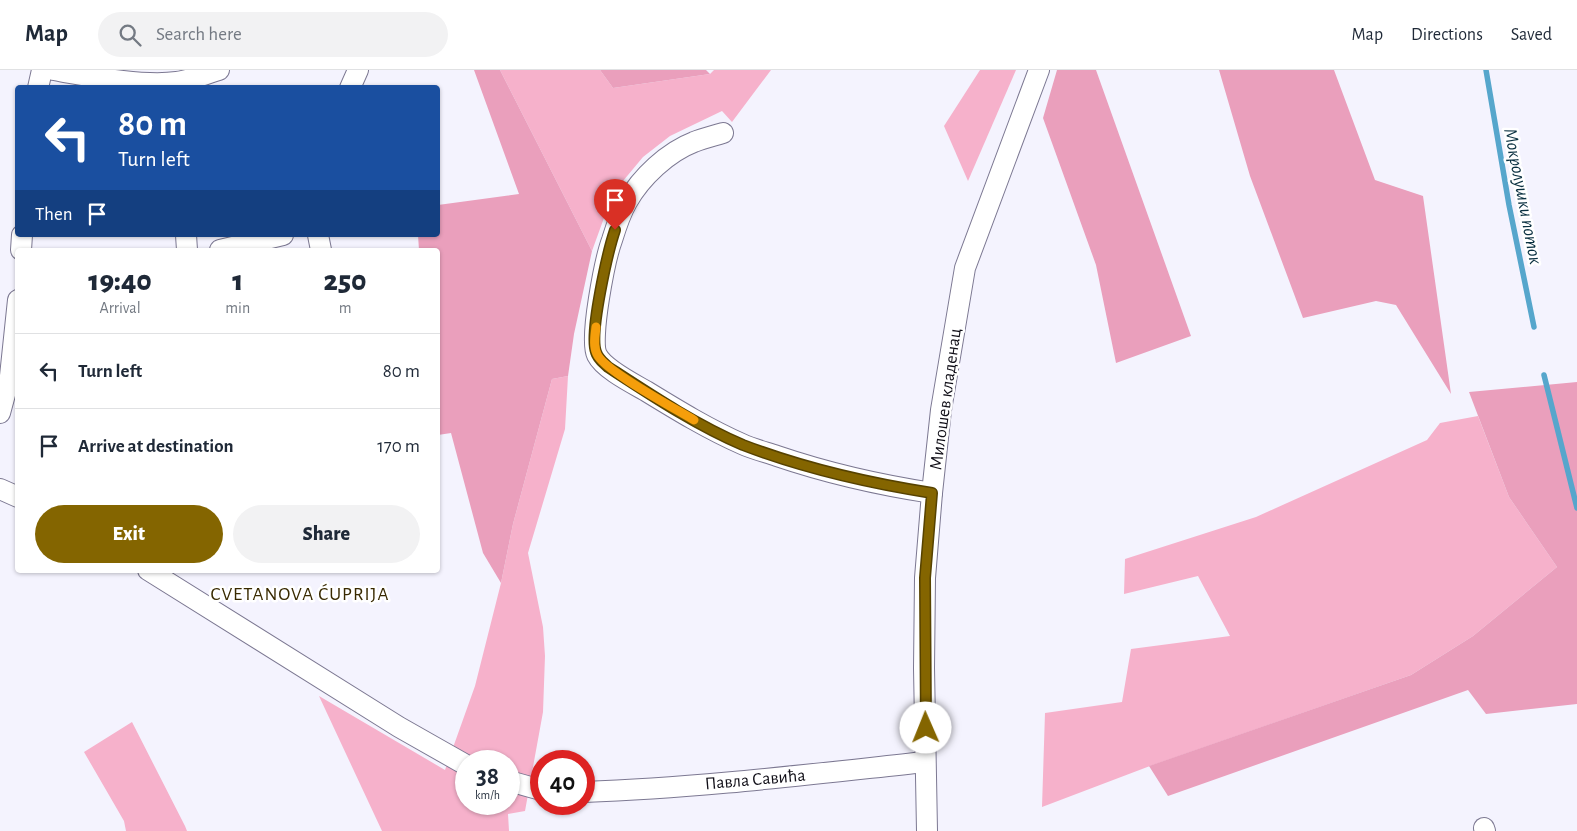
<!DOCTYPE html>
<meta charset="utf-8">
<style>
body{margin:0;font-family:"Alegreya Sans",sans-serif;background:#f2f2f3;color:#1f2937;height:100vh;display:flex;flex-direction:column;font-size:19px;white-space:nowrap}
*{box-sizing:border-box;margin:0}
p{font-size:16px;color:#747a83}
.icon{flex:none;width:28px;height:28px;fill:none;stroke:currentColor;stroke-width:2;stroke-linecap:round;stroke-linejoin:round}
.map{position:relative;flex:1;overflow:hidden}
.details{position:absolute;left:15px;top:178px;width:425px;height:325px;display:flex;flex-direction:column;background:#fff;border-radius:5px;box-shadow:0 1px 4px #0004}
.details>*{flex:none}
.banner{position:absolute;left:15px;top:15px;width:425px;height:152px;border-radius:5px;box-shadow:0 1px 4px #0004;background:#1a4fa0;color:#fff;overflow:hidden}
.speed{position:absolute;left:455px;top:680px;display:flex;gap:10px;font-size:25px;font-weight:700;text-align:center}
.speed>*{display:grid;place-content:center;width:65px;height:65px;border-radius:50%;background:#fff;box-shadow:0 1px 4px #0004;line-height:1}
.speed small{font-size:12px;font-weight:400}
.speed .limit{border:8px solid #d22;background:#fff;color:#111}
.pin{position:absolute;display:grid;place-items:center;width:42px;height:42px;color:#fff;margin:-51px -21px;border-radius:50% 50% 50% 0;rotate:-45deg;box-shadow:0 0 5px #0007}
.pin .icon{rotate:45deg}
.me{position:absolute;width:55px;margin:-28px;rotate:359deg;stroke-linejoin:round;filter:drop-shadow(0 0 4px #0008)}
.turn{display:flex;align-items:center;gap:18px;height:105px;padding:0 20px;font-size:22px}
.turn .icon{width:65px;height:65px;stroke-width:2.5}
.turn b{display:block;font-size:35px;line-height:42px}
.then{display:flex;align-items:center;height:48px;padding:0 20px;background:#0003;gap:10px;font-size:19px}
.eta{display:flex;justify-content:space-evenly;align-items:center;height:85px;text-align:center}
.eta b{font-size:30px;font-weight:800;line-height:35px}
.primary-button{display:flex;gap:10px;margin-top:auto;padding:10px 20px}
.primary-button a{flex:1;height:58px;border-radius:30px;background:#846500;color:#fff;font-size:20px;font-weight:800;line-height:58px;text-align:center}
.primary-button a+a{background:#f2f2f3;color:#1f2937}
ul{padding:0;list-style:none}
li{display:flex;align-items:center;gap:15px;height:75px;padding:0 20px;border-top:1px solid #e0e1e3}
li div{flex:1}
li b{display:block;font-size:19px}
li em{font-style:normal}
header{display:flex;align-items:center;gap:30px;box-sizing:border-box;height:70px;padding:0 25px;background:#fff;border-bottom:1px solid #e0e1e3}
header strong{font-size:24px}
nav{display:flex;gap:28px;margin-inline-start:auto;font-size:18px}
.search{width:350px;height:45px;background:#f2f2f3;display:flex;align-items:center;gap:12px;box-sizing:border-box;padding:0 18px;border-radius:28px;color:#747a83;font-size:19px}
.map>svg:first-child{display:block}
</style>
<header>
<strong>Map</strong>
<div class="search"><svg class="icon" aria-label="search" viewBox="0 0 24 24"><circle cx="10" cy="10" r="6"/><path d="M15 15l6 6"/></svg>Search here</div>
<nav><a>Map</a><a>Directions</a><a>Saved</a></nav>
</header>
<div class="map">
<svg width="1577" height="761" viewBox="0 0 1577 761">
<rect width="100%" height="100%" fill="#f4f3fe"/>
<g fill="#f6b1cb" fill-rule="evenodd">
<polygon points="500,0 600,0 613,18 710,4 714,0 771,0 732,52 722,41 670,66 643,87 613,123 592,181"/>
<polygon points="980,0 1016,0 968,111 944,56"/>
<path d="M568 306 565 359 528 483 543 557 545 586 543 642 525 741 508 744 509 761H382L319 626 445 700 475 616 501 513 513 454 552 309ZM466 691H509V734H466Z"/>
<polygon points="1478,346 1509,427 1557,497 1473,566 1411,605 1150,696 1042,737 1045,643 1122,632 1131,579 1230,566 1198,506 1124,524 1125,489 1256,447 1427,370 1440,353"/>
<polygon points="132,652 185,756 187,761 126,761 124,751 84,682"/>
</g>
<g fill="#ea9fbc">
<polygon points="474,0 500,0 592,181 574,264 568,306 552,309 513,454 501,513 483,483 451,363 438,365 438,180 419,180 418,165 438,165 438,135 519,124"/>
<polygon points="600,0 706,0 710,4 613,18"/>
<polygon points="1057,0 1096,0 1191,266 1116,293 1096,195 1043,48"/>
<polygon points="1219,0 1334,0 1375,110 1423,126 1451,324 1396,235 1376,231 1303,248 1250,106"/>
<polygon points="1577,312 1577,634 1486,644 1468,620 1168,726 1149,696 1411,605 1473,566 1557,497 1509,427 1469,322"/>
</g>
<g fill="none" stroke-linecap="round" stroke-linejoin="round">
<g stroke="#56a6cc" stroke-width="5.5">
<polyline points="1486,0 1509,135 1534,257"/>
<polyline points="1544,305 1577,438"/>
</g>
<g stroke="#7c7892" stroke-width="22">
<g id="minor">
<path d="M53 0C88 6 143 17 177 12 191 10 205 4 219 0"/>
<polyline points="38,18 42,0"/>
<polyline points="350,18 358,0"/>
<path d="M723 63C713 66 703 68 694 72 668 82 641 107 627 132 620 144 616 157 612 170 605 189 589 270 597 285 604 299 632 313 646 321 677 340 708 359 742 374 753 379 765 382 777 386 827 403 880 415 932 423"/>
<polyline points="186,165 187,180"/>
<polyline points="318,165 321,180"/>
<polyline points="21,180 22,165"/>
<polyline points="220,180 283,165"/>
<polyline points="0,343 10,306 18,230"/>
<polyline points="0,419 18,427"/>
<polyline points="148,500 399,657 466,695"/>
<polyline points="509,711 541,720"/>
<path d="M584 722C698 718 812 704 925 692"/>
<polyline points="1484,758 1485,761"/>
<polyline points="927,761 924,598 925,508 932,423 941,340 965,198 1039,0"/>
</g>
</g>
<use href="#minor" stroke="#fff" stroke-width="20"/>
</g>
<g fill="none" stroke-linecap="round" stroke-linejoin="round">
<g stroke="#564200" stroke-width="12">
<path id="route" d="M615 160C608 181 589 263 596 282 598 289 603 292 608 297 651 325 696 355 743 375 803 398 868 413 932 423L925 508 926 658"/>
</g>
<use href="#route" stroke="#846500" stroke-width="9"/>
<path stroke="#f59e0b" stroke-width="9" d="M596 257C595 266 593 276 597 284 603 300 676 339 694 350"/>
</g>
<g text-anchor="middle" stroke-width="5" stroke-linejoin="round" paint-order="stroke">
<g font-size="18" fill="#100e17" stroke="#fff">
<text transform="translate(945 329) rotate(-82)" y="6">Милошев кладенац</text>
<text transform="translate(755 709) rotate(-5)" y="6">Павла Савића</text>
</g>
<g font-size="19" font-style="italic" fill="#0a3040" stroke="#fff">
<text transform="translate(1524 126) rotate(79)" y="7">Мокролушки поток</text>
</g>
<g font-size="19" letter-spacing="1" fill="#382900" stroke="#fff">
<text x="300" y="530">CVETANOVA ĆUPRIJA</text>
</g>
</g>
</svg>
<div class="speed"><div>38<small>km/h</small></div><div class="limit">40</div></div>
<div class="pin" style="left:615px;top:160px;background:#d93025"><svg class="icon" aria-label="arrive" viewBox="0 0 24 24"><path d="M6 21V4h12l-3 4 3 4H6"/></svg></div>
<svg class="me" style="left:926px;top:658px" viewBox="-20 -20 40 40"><circle r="19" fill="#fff"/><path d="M0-13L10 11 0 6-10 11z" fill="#846500"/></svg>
<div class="banner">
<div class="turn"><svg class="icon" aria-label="left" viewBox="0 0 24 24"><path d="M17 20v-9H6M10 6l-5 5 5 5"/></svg><div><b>80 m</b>Turn left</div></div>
<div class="then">Then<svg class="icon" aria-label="arrive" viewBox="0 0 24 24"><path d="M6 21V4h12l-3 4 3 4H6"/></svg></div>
</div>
<section class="details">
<div class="eta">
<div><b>19:40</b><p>Arrival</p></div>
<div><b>1</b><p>min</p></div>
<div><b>250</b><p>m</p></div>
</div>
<ul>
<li><svg class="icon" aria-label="left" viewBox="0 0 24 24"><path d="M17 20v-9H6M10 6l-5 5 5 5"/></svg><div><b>Turn left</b></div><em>80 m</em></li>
<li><svg class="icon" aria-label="arrive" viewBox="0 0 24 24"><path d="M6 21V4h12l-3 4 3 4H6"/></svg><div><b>Arrive at destination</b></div><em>170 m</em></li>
</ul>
<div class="primary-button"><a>Exit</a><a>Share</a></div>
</section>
</div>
